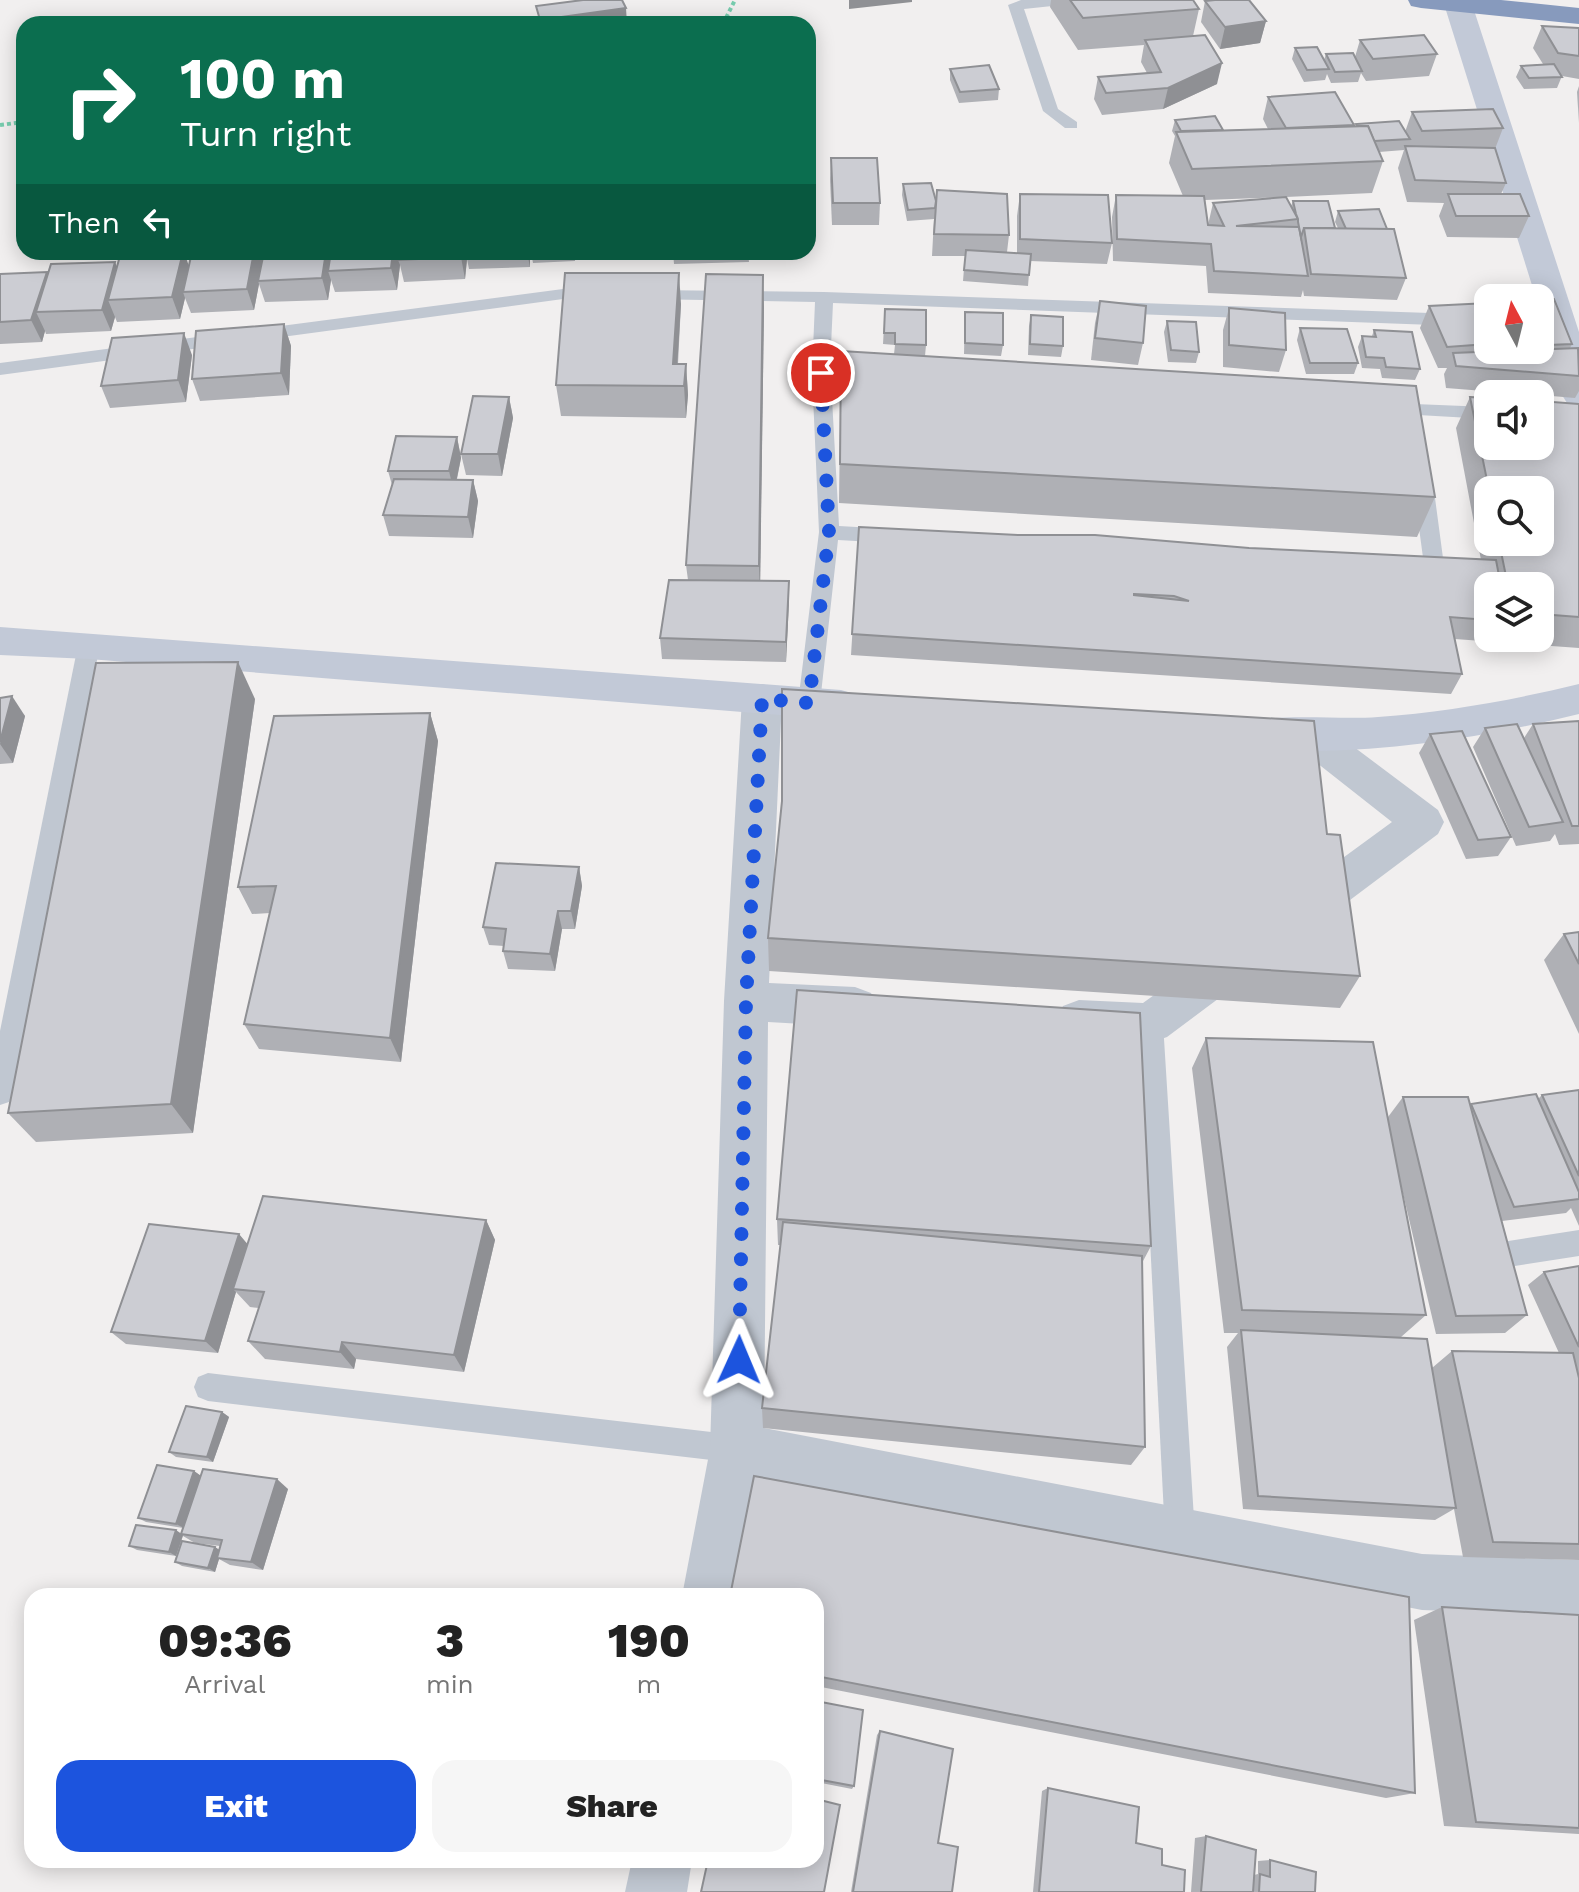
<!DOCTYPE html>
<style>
body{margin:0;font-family:"Work Sans",sans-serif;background:#f6f6f6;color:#222;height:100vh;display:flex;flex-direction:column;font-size:30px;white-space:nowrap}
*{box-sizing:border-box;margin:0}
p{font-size:26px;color:#767676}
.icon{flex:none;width:44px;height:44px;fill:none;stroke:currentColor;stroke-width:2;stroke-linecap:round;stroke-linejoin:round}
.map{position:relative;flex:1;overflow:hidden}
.drawer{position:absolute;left:24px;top:1588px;width:800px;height:280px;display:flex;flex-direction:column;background:#fff;border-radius:24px;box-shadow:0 4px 20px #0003}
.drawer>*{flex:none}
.guide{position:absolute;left:16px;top:16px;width:800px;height:244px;border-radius:24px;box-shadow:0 4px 20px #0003;background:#0b6e4f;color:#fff;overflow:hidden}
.needle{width:52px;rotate:353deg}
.fabs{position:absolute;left:1474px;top:284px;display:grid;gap:16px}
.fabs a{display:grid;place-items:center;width:80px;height:80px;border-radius:16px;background:#fff;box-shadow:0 4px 20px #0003;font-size:40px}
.pin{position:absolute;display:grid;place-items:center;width:68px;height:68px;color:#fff;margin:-34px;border:4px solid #fff;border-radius:50%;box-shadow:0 2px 8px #0007}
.me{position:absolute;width:88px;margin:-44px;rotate:1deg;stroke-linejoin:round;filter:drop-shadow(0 0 6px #0008)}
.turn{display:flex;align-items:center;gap:28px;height:168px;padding:0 32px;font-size:36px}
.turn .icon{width:104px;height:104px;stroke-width:2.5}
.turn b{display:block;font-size:56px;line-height:68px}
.then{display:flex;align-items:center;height:76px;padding:0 32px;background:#0003;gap:16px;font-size:30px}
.eta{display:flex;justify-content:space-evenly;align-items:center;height:136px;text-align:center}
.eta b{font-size:48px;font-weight:800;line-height:56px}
.cta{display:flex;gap:16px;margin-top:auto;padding:16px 32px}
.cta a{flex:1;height:92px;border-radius:24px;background:#1c54de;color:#fff;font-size:32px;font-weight:800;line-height:92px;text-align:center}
.cta a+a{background:#f6f6f6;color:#222}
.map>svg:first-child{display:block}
</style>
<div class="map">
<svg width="1579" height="1892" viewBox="0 0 1579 1892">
<rect width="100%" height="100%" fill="#f1efef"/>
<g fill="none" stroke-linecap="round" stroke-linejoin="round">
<g stroke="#77ccae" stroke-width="4" stroke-dasharray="4 3" stroke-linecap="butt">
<polyline points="723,24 735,0"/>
<polyline points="0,125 24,122"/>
</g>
<g fill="#c0c7d1" fill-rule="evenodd">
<polygon points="1021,0 1078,0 1071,4 1024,9 1058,109 1077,122 1077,128 1065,128 1043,111 1008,5"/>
<polygon points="563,289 597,290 606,295 597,300 563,299 0,375 0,363"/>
<polygon points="649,290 824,292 1488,315 1488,327 833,303 830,368 871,371 880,377 871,383 831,380 839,526 891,529 901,536 891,543 838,540 820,703 809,711 798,703 819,532 812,373 815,302 643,299 640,295"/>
<polygon points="1390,403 1488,407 1488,419 1383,413 1381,409"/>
<polygon points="1423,476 1433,483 1445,573 1435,580 1411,577 1408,572 1411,567 1424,565 1413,483"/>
<polygon points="89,637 100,645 13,1094 9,1102 0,1105 0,1031 78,645"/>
<polygon points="1151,1012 1160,1015 1163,1023 1195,1535 1191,1546 1180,1550 1169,1546 1165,1535 1139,1023 1142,1015"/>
<polygon points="1579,1230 1579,1256 1489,1270 1479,1266 1475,1257 1479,1248 1489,1244"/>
<polygon points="208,1373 737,1435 747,1439 751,1449 747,1459 737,1463 208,1401 198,1397 194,1387 198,1377"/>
</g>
<g fill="#c0c7d1" fill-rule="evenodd">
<polygon points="762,684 776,688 782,699 769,983 855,987 871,993 878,1007 871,1021 855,1027 768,1022 764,1428 1422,1554 1579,1560 1579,1616 1422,1610 758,1480 738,1596 682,1596 710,1449 724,1001 742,699 748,688"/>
<polygon points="1312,721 1326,726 1438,810 1444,822 1438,834 1314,927 1299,932 1284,927 1277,914 1284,901 1392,822 1298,748 1292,737 1298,726"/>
<path d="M1234 943 1250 949 1256 962 1250 975 1167 1037C1138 1048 1092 1045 1063 1034L1056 1020 1063 1006 1079 1000 1143 1003 1218 949Z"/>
<polygon points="632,1860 692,1860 687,1892 625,1892"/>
</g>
<g fill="#c2c9d7" fill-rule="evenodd">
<polygon points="1447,0 1469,0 1472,4 1579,332 1579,406 1567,403 1562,395 1540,298 1536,298 1444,4"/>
<polygon points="0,627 841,690 855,694 861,705 855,716 841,720 89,659 0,655"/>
<path d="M1579 684V714C1493 735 1405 750 1316 751 1292 751 1266 753 1243 745L1237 734 1243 723C1275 713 1341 720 1378 717 1446 712 1513 700 1579 684Z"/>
</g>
<polygon fill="#879abd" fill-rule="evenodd" points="1408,0 1501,0 1579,8 1579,24 1421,8 1411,6"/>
</g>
<g fill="#afb0b5" fill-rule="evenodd">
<polygon points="1051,0 1193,0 1199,9 1193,36 1217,84 1163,109 1102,115 1094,99 1098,77 1147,73 1141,62 1144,45 1078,50 1050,7"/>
<polygon points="1205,1 1266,21 1260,43 1220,49 1201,22"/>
<polygon points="1542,26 1579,28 1579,79 1562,76 1557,88 1524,89 1516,77 1521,66 1543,64 1533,48"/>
<polygon points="1360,40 1437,54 1429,76 1366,81 1361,73 1358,82 1331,83 1327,74 1325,80 1304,82 1292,59 1295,48 1324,60 1326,54 1355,57"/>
<polygon points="950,69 999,89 998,100 959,103 950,80"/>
<polygon points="1579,86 1579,123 1577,92"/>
<path d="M1268 97 1354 125 1353 126H1356V124L1405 132 1412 112 1503 128 1495 149 1506 183 1501 194 1529 216 1519 238 1447 237 1439 216 1444 203 1407 202 1398 168 1404 150 1379 152 1383 161 1372 193 1286 197 1291 206 1293 201 1335 228H1338L1335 222 1338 211 1406 278 1397 300 1304 296 1303 290 1301 297 1208 293 1206 266 1113 261 1112 217 1116 195 1183 196 1169 163 1175 136 1172 131 1175 120 1223 130 1268 129 1263 119ZM1285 197 1213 203 1208 225 1205 200Z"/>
<polygon points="831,158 880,203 879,225 832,225 830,180"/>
<polygon points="903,184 936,201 1009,235 1007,252 1017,253 1017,216 1020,194 1112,243 1107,264 1030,261 1028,286 963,281 965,256 932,256 934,219 907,221 902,195"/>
<polygon points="192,252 259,252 262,261 264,252 530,252 530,267 469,269 467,259 465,279 404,282 400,265 397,290 335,292 331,280 328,300 265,302 259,284 254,310 191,313 185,298 180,319 117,322 115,317 111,331 46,334 45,331 42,342 0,344 0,274 47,272 48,274 117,267 189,265"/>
<polygon points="531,252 575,252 575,261 533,263"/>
<polygon points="673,252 748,252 749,262 674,264"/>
<polygon points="1540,300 1572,344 1570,348 1579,351 1579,391 1575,398 1540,395 1540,394 1522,394 1446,388 1444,374 1447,368 1438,368 1420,328 1429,306 1488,303 1488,350 1540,350"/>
<polygon points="1100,301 1143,343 1138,365 1091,360 1095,323"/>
<polygon points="681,304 678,364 686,364 688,395 686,418 561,416 556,385"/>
<polygon points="764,307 760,581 789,581 786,662 662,659 660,638 688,580 686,565"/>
<polygon points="1229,308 1286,350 1279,372 1223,367 1223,330"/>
<polygon points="885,309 926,345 925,356 1435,497 1417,537 839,503 841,351 894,354 895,345 883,344"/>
<polygon points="965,312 1003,345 1001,356 964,354"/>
<polygon points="1031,315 1063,346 1061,357 1028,355 1029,326"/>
<polygon points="1167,321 1199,352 1196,363 1168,362 1164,332"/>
<polygon points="284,324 291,346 289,395 200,401 192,379"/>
<polygon points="1300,328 1358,363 1354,374 1306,374 1297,340"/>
<polygon points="1374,330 1420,369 1415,380 1382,378 1380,369 1362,368 1358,347 1362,336 1372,336"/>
<polygon points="192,355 186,402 110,408 101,386"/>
<polygon points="509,397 513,418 502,476 466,475 461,454"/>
<path d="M1470 397 1579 404V648L1455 639 1462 674 1451 694 851 655 859 527 1481 560 1456 428ZM1488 490 1540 542H1488ZM1488 586H1540V638H1488Z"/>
<polygon points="457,437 461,458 457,479 473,480 478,501 473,538 389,536 383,515 392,485 388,471"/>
<polygon points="0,698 25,716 13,763 0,764"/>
<polygon points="255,699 193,1133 36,1142 8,1113"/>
<polygon points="430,713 438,741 401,1062 259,1049 244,1024 270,913 252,914 238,887"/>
<polygon points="1579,721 1579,844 1559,845 1555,834 1550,841 1516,846 1473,747 1485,728 1524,738 1533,724"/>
<polygon points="1430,734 1511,837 1498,856 1466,859 1419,753"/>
<polygon points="1327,834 1360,976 1340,1008 769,971 768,938"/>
<polygon points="579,867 582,886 575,929 562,929 555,971 508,969 503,951 504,946 489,945 483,927"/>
<polygon points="1579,932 1579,1034 1544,960 1564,934"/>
<polygon points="1206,1038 1388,1117 1403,1097 1470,1105 1538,1099 1542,1095 1579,1090 1579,1226 1571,1208 1566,1213 1502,1221 1527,1315 1505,1333 1436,1334 1401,1185 1426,1315 1401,1337 1432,1368 1452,1351 1559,1353 1528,1285 1544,1272 1579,1266 1579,1560 1463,1557 1454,1509 1435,1520 1243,1509 1227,1347 1238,1333 1224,1333 1192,1068"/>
<polygon points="777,1219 1151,1246 1142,1263 1145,1447 1131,1465 763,1428 762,1408 781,1245 778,1245"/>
<polygon points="486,1220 495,1240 464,1372 356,1359 354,1369 265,1359 248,1341 259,1308 250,1307 236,1292 218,1353 126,1344 111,1332 247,1244"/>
<polygon points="222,1412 229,1417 213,1462 176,1457 169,1452"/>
<polygon points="194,1471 201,1476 288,1489 263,1570 230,1565 219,1559 215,1572 182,1566 175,1562 215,1547 219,1550 220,1546 195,1543 183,1536 176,1556 137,1550 129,1546 181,1534 183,1528 146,1522 138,1518"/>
<polygon points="816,1596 1415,1793 1386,1798 816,1686"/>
<polygon points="1442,1607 1579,1615 1579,1834 1444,1826 1414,1620"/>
<polygon points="816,1701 854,1786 852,1789 816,1782"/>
<polygon points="880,1731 938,1843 952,1892 851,1892 877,1735"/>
<polygon points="1048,1788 1136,1843 1162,1865 1184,1892 1033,1892 1042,1791"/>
<polygon points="1206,1836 1254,1875 1258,1874 1258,1861 1270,1860 1315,1892 1191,1892 1195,1838"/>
</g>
<g fill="#8f9094">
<polygon points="849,0 912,0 912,2 849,9"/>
<polygon points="626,8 627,24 541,24 540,20"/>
<polygon points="1266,21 1260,43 1220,49 1225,27"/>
<polygon points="1222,63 1217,84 1163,109 1168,88"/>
<polygon points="183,252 184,252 191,272 183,292 185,298 180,319 172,297"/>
<polygon points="254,252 259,252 263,264 258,281 259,284 254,310 247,289"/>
<polygon points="326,252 335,252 328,271 331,280 328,300 322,278"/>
<polygon points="393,252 401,252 398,260 400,265 397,290 391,268"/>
<polygon points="461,252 465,252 467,259 465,279 461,257"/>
<polygon points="527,252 530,252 530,267"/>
<polygon points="115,262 124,284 108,300 115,317 111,331 102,310"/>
<polygon points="47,272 57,294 36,312 45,331 42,342 31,320"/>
<polygon points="679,273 681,304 676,386 673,364"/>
<polygon points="763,275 764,307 760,597 759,566"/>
<polygon points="284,324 291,346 289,395 281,373"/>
<polygon points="184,333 192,355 186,402 178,380"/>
<polygon points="686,364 688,395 686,418 684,386"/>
<polygon points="509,397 513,418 502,476 498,454"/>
<polygon points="457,437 461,458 454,492 449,471"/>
<polygon points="473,480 478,501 473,538 468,517"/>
<polygon points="789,581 789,602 786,662 786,642"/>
<polygon points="238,662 255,699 193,1133 171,1104"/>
<polygon points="12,696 25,716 13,763 0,744"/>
<polygon points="430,713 438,741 401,1062 390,1038"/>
<polygon points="579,867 582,886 575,929 571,911"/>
<polygon points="558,911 562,929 555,971 550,954"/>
<polygon points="486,1220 495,1240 464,1372 454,1355"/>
<polygon points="239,1234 250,1247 233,1289 236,1292 218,1353 205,1341"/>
<polygon points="342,1342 356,1359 354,1369 340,1352"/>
<polygon points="222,1412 229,1417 213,1462 207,1457"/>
<polygon points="194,1471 201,1476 184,1528 176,1524"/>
<polygon points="277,1479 288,1489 263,1570 251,1562"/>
<polygon points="176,1530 183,1535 176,1556 169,1552"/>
<polygon points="215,1547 221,1551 217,1558 219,1559 215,1572 208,1568"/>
</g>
<g fill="#cccdd3" stroke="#8f9094" stroke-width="2" fill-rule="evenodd">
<polygon points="583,0 622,0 626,8 540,20 536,6"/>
<polygon points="1070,0 1193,0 1199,9 1083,18"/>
<polygon points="1215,0 1249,0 1266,21 1225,27 1205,1"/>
<polygon points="739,20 740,24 689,24"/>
<polygon points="1542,26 1579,28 1579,56 1558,53"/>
<polygon points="1205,35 1222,63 1168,88 1106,93 1098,77 1161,72 1145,40"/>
<polygon points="1424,35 1437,54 1373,59 1360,40"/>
<polygon points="1317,47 1329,69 1307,70 1295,48"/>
<polygon points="1353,53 1362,71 1335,72 1326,54"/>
<polygon points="1554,64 1562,77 1529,78 1521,66"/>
<polygon points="989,65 999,89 960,92 950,69"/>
<polygon points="1335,92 1354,125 1286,128 1268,97"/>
<polygon points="1493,109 1503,128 1422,131 1412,112"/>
<polygon points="1215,116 1223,130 1181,131 1175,120"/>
<polygon points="1399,121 1410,139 1374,141 1368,126 1358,126 1356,124"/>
<polygon points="1368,126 1383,161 1192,169 1176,132"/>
<polygon points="1405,146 1495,148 1506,183 1415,180"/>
<polygon points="831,158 877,158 880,203 833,203"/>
<polygon points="931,183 936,201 935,208 908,210 903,184"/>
<polygon points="937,190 1007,194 1009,235 934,234"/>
<polygon points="1020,194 1108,195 1112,243 1020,239"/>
<polygon points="1448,194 1520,194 1529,216 1456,216"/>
<polygon points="1116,195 1204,196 1208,225 1224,226 1213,203 1286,197 1298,219 1236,226 1299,227 1308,276 1214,271 1211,244 1117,239"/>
<polygon points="1293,201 1328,201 1335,228 1304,228 1301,237 1298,222 1298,219 1296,214"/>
<polygon points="1379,209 1387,229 1346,229 1338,211"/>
<polygon points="1304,228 1394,229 1406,278 1311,274"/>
<polygon points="966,250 1031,254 1029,275 964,270"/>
<polygon points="121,252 183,252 172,297 108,300"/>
<polygon points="192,252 254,252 247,289 183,292"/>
<polygon points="264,252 326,252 322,278 258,281"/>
<polygon points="331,252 393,252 391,268 328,271"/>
<polygon points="399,252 461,252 461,257 398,260"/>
<polygon points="115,262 102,310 36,312 51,264"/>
<polygon points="47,272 31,320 0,322 0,274"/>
<polygon points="565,273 679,273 673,364 686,364 684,386 556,385"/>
<polygon points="706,274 763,275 759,566 686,565"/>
<polygon points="1554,299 1572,344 1548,345 1543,340 1540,340 1540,300"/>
<polygon points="1100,301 1146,306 1143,343 1095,338"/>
<polygon points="1488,303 1488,344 1447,347 1429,306"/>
<polygon points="1229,308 1285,313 1286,350 1229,345"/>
<polygon points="885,309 926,310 926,345 895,344 895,333 884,333"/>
<polygon points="965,312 1003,313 1003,345 965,343"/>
<polygon points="1031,315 1063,317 1063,346 1030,344"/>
<polygon points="1167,321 1196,322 1199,352 1171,350"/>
<polygon points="284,324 281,373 192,379 196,331"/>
<polygon points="1300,328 1347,329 1358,363 1310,363"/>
<polygon points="1374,330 1412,332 1420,369 1386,367 1384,358 1366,357 1362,336 1376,337"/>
<polygon points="184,333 178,380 101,386 112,338"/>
<polygon points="1578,348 1579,376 1456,366 1453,353"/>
<polygon points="841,351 1416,386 1435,497 840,464"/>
<polygon points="473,396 509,397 498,454 461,454"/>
<polygon points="1470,397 1488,398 1488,446 1540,446 1540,401 1579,404 1579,617 1540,614 1540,586 1508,586 1499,542 1540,542 1540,490 1489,490"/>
<polygon points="396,436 457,437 449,471 388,471"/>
<polygon points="394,479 473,480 468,517 383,515"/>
<path d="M859 527 1018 535H1095L1249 548 1496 560 1501 586H1488V620L1450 617 1462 674 852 634ZM1134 594 1174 596 1189 601 1134 595Z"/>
<polygon points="669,580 789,581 786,642 660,638"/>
<polygon points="238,662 171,1104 8,1113 96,663"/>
<polygon points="782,689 1314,721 1327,834 1340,835 1360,976 768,938 782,801"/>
<polygon points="12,696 0,742 0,698"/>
<polygon points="430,713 390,1038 244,1024 276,886 238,887 274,716"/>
<polygon points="1579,721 1579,826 1572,826 1533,724"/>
<polygon points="1517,724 1563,822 1529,827 1485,728"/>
<polygon points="1462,731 1511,837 1478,840 1430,734"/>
<polygon points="496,863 579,867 571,911 558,911 550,954 503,951 506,929 483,927"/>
<polygon points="1579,932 1579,964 1564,934"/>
<polygon points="797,990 1140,1013 1151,1246 777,1219"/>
<polygon points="1206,1038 1373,1042 1426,1315 1242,1310"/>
<polygon points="1579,1090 1579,1176 1542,1095"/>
<polygon points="1536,1094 1579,1192 1579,1199 1514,1207 1471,1104"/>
<polygon points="1403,1097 1468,1097 1527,1315 1456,1316"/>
<polygon points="263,1196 486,1220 454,1355 342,1342 340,1352 248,1341 264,1292 233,1289"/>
<polygon points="783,1222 1142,1256 1145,1447 762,1408"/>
<polygon points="149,1224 239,1234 205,1341 111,1332"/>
<polygon points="1579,1266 1579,1347 1544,1272"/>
<polygon points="1241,1330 1427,1339 1456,1508 1258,1496"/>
<polygon points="1452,1351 1573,1353 1579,1378 1579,1544 1493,1542"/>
<polygon points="186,1406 222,1412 207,1457 169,1452"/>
<polygon points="157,1465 194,1471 176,1524 138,1518"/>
<polygon points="203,1469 277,1479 251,1562 217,1558 222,1540 181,1534"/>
<polygon points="754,1476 1409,1597 1415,1793 816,1676 816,1596 730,1596"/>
<polygon points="136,1525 176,1530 169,1552 129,1546"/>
<polygon points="182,1541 215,1547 208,1568 175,1562"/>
<polygon points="1442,1607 1579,1615 1579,1828 1476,1822"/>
<polygon points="816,1701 863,1710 854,1786 816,1779"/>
<polygon points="880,1731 953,1749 938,1843 958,1847 952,1892 853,1892"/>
<polygon points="1048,1788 1139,1807 1136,1843 1162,1849 1162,1865 1185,1870 1184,1892 1039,1892"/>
<polygon points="816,1799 840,1805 824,1892 701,1892 708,1860 816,1860"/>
<polygon points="1206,1836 1256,1850 1253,1892 1201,1892"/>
<polygon points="1270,1860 1316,1872 1315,1892 1259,1892 1260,1874 1270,1877"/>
</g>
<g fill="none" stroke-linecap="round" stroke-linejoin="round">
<polyline stroke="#1c54de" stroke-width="14" stroke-dasharray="0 25.2" points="739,1360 746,1001 762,699 809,703 829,532 821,373"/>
</g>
</svg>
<div class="fabs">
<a><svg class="needle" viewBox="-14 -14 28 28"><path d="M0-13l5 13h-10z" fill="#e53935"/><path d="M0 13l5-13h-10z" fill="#767676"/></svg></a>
<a><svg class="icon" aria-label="sound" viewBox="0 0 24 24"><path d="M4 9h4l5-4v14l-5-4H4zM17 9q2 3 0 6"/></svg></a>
<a><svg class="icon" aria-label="search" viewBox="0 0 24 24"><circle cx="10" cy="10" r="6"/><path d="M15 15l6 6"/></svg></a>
<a><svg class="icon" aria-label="layers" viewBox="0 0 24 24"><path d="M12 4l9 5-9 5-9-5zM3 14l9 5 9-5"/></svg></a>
</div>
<div class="pin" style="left:821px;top:373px;background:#d93025"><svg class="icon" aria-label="arrive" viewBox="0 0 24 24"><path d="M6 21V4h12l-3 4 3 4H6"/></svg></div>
<svg class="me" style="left:739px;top:1360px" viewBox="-20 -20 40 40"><path d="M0-17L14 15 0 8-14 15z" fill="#1c54de" stroke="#fff" stroke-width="4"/></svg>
<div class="guide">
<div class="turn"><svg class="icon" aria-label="right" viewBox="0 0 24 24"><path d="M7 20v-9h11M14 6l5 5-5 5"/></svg><div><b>100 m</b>Turn right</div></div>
<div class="then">Then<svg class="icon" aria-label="left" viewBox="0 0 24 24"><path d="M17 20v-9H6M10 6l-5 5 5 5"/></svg></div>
</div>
<section class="drawer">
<div class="eta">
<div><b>09:36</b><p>Arrival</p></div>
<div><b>3</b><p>min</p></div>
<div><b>190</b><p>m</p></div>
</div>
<div class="cta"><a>Exit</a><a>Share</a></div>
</section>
</div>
